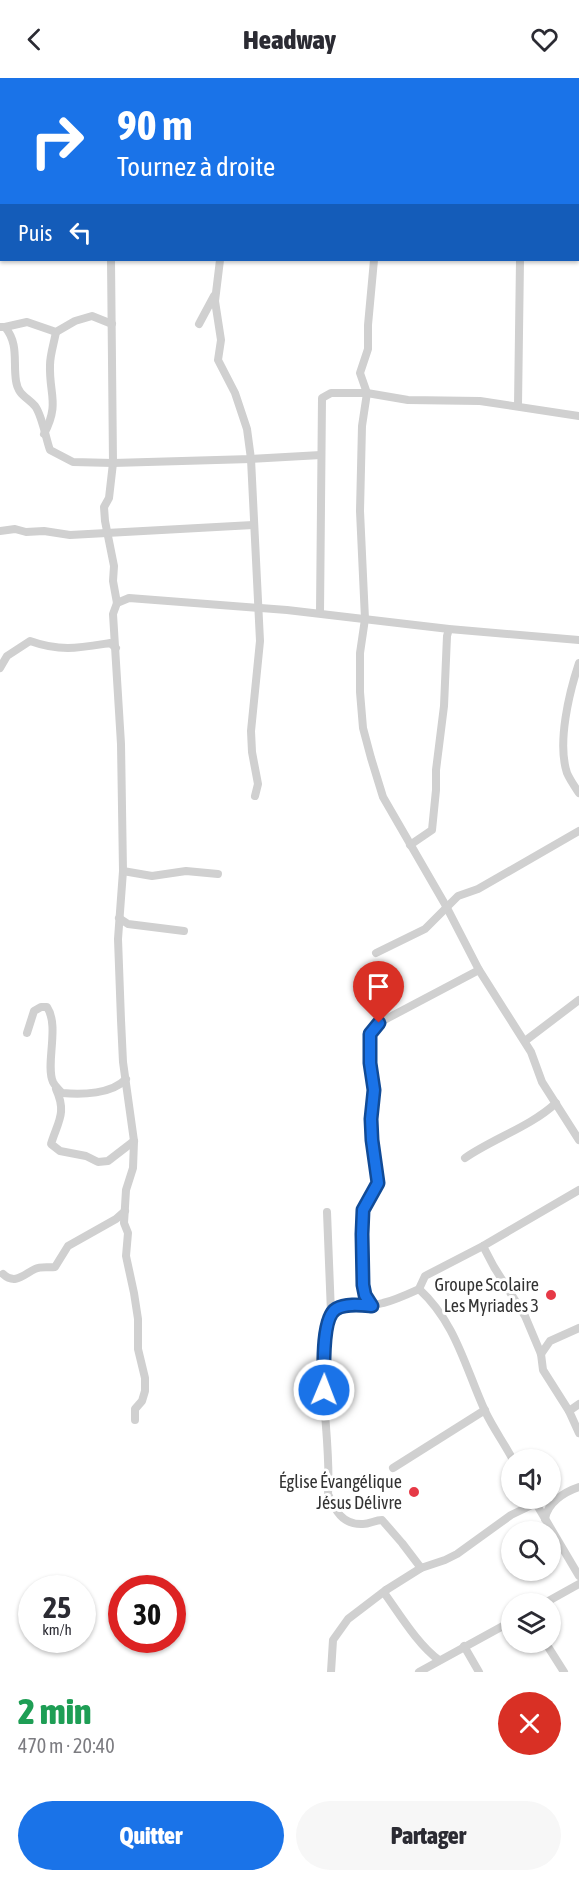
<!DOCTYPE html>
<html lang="fr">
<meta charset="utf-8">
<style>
body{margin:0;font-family:"Asap Condensed",sans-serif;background:#f7f7f7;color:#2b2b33;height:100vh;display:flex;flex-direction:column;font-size:22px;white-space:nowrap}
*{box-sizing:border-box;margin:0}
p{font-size:20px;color:#7c7c81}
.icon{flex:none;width:33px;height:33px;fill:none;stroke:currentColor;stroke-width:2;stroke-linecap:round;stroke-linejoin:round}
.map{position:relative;height:1594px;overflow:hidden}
.details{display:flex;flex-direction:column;background:#fff;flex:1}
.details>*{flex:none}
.top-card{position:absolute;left:0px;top:0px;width:579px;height:183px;box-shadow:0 2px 4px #0004;background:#1a73e8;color:#fff;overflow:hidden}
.fabs{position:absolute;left:501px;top:1371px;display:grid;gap:12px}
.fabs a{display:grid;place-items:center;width:60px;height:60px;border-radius:50%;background:#fff;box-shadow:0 2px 4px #0004;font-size:30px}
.speed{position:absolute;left:18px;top:1497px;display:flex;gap:12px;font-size:30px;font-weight:700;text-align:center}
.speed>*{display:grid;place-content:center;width:78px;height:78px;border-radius:50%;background:#fff;box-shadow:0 2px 4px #0004;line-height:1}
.speed small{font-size:15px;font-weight:400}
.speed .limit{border:9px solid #d22;background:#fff;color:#111}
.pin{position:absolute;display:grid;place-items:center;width:51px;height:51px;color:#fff;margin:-62px -26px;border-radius:50% 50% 50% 0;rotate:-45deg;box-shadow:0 0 6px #0007}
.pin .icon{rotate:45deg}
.me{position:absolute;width:66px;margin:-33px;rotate:1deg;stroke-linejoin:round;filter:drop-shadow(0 0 4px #0008)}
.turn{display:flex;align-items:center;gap:21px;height:126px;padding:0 18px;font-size:27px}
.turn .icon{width:78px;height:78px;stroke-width:2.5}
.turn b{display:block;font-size:42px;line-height:51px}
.then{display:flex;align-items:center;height:57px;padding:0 18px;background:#0003;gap:12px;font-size:22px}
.round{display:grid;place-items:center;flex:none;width:63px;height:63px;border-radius:32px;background:#f7f7f7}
.headline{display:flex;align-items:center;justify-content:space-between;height:102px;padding:0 18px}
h1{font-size:36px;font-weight:800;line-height:45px;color:#1e9e55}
.action{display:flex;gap:12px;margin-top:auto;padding:12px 18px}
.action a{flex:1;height:69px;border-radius:36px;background:#1a73e8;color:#fff;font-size:24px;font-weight:800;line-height:69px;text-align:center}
.action a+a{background:#f7f7f7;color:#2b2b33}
header{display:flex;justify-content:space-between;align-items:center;height:78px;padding:0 18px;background:#fff;font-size:27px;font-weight:800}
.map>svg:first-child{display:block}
</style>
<header><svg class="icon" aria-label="back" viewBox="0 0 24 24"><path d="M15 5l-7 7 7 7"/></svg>Headway<svg class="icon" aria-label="heart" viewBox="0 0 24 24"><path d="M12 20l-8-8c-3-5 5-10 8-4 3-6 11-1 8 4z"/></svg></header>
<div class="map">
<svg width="579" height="1594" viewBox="0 0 579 1594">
<rect width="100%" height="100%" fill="#fff"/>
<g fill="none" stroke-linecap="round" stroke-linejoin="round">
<g stroke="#d0d0d0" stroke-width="8">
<polyline points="110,0 110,2"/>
<polyline points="185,0 185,2"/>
<polyline points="426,2 427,0"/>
<polyline points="0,27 2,27"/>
<polyline points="578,33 579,33"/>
<polyline points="0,70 2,68"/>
<polyline points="578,115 579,116"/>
<polyline points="0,170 2,170"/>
<polyline points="111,182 113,385 109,420 104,429 105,443 114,488 113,503 117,525 113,536 121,666 123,793 118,861 121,942 123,984 134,1063 133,1090 126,1112 124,1145 128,1155 126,1178 134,1215 138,1241 138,1271 145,1300 145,1313 142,1323 135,1331 135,1342"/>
<polyline points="220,182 215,223 221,262 218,282 235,315 247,351 251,381 260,563 251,653 252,674 258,706 255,718"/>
<polyline points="374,182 368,247 368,271 360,295 367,315 362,348 360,433 365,541 360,575 360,614 363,650 371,680 383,719 446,828 479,892 531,974 542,1004 579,1062"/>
<polyline points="199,246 214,218"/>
<path d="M0 249H5C19 266 13 283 16 303 18 317 27 319 35 328 42 337 46 361 50 372L73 384 113 385 251 381 321 377"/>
<polyline points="5,249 27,244 56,254 75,243 92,238 112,246"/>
<polyline points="518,327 520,182"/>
<path d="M44 356C60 325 49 317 50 287 50 277 54 265 56 254"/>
<polyline points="0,453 15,451 26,454 44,453 70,457 253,447"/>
<polyline points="117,525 129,520 287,532 449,551 579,562"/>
<polyline points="320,535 322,320 331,315 367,315 408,322 480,323 579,338"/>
<path d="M579 585C569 615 557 665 567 695 570 702 575 709 579 715"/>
<path d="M0 590 7 578 30 563C61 574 79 570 110 565L116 570"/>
<polyline points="410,767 432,752 436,712 436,692 444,628 447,558 449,551"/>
<polyline points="123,793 152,798 186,793 218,796"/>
<polyline points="119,840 128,846 184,853"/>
<polyline points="376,875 425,851 458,818 478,811 579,753"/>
<path d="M27 955 34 933 41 929H47C60 948 45 987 53 1004 55 1008 59 1012 62 1015 82 1017 112 1016 126 1001"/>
<polyline points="525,963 579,922"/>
<path d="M56 1011C67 1035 58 1043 51 1066L60 1073 86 1078 98 1084 108 1083 134 1063"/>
<path d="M465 1080C494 1060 530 1049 556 1025"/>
<path d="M327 1134 331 1235C313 1291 332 1358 328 1416 335 1432 342 1447 363 1446 370 1446 375 1442 382 1442L402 1465 421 1490"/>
<polyline points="483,1168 494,1189 525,1238 541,1276 543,1292 569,1333 579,1355"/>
<path d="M3 1196C15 1207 23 1197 35 1191 41 1188 49 1190 55 1189L68 1168 116 1141 125 1133"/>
<path d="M419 1211C456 1245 465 1289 485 1333 493 1350 504 1365 513 1382"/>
<polyline points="372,1228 365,1217 363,1207 362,1156 364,1133 378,1105 371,1041 374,1012 370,985 370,956 379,945 388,940 479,892"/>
<path d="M331 1235C345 1223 366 1230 383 1225 395 1222 408 1216 419 1211L425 1198 483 1168 579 1112"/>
<polyline points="541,1276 550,1263 579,1250"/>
<polyline points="569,1333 579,1326"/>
<polyline points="393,1390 485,1332"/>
<polyline points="534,1422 579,1498"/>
<path d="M545 1441C547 1425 564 1414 579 1409"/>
<polyline points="543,1526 579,1506"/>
<polyline points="545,1564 564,1594"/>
<polyline points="464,1568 479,1594"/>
<path d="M439 1582C419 1568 400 1537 385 1516L386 1512 421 1490 445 1482 457 1476 511 1437 536 1425"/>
<polyline points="331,1594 333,1562 348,1541 386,1512"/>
<polyline points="419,1594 512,1543"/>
</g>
</g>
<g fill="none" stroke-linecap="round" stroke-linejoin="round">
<g stroke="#114b97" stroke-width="15">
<path id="route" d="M324 1312C324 1296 321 1240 336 1231 346 1225 361 1227 372 1228L365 1217 363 1207 362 1156 363 1132 378 1105 372 1062 371 1041 374 1012 370 985V956L379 945"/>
</g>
<use href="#route" stroke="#1a73e8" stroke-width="10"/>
</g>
<g fill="#e63946" stroke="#fff" stroke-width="2">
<circle cx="551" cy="1217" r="6"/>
<circle cx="414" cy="1414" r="6"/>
</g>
<g text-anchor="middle" stroke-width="6" stroke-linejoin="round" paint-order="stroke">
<g font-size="18" fill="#333" stroke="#fff" text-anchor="end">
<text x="539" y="1213">Groupe Scolaire<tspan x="539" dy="21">Les Myriades 3</tspan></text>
<text x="402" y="1410">Église Évangélique<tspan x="402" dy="21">Jésus Délivre</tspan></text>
</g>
</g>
</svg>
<div class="fabs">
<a><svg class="icon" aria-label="sound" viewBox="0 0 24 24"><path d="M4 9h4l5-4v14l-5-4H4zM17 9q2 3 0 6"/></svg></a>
<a><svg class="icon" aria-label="search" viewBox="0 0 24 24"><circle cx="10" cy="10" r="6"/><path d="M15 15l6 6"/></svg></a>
<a><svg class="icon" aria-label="layers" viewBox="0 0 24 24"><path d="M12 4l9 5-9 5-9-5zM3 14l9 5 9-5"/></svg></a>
</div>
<div class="speed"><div>25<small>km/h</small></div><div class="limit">30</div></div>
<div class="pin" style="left:379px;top:945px;background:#d93025"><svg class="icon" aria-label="arrive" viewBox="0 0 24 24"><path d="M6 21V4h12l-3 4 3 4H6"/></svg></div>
<svg class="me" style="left:324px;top:1312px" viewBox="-20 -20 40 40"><circle r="17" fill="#1a73e8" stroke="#fff" stroke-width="3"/><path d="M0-11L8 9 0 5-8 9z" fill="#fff"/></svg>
<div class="top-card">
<div class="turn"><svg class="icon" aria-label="right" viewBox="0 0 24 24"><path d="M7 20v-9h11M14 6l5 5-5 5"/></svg><div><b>90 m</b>Tournez à droite</div></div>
<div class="then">Puis<svg class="icon" aria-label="left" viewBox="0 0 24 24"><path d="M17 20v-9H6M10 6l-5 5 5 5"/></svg></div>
</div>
</div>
<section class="details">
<div class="headline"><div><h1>2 min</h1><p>470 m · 20:40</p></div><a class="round" style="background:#d93025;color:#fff"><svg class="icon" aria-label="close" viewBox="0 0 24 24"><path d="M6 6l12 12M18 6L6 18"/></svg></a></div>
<div class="action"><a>Quitter</a><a>Partager</a></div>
</section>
